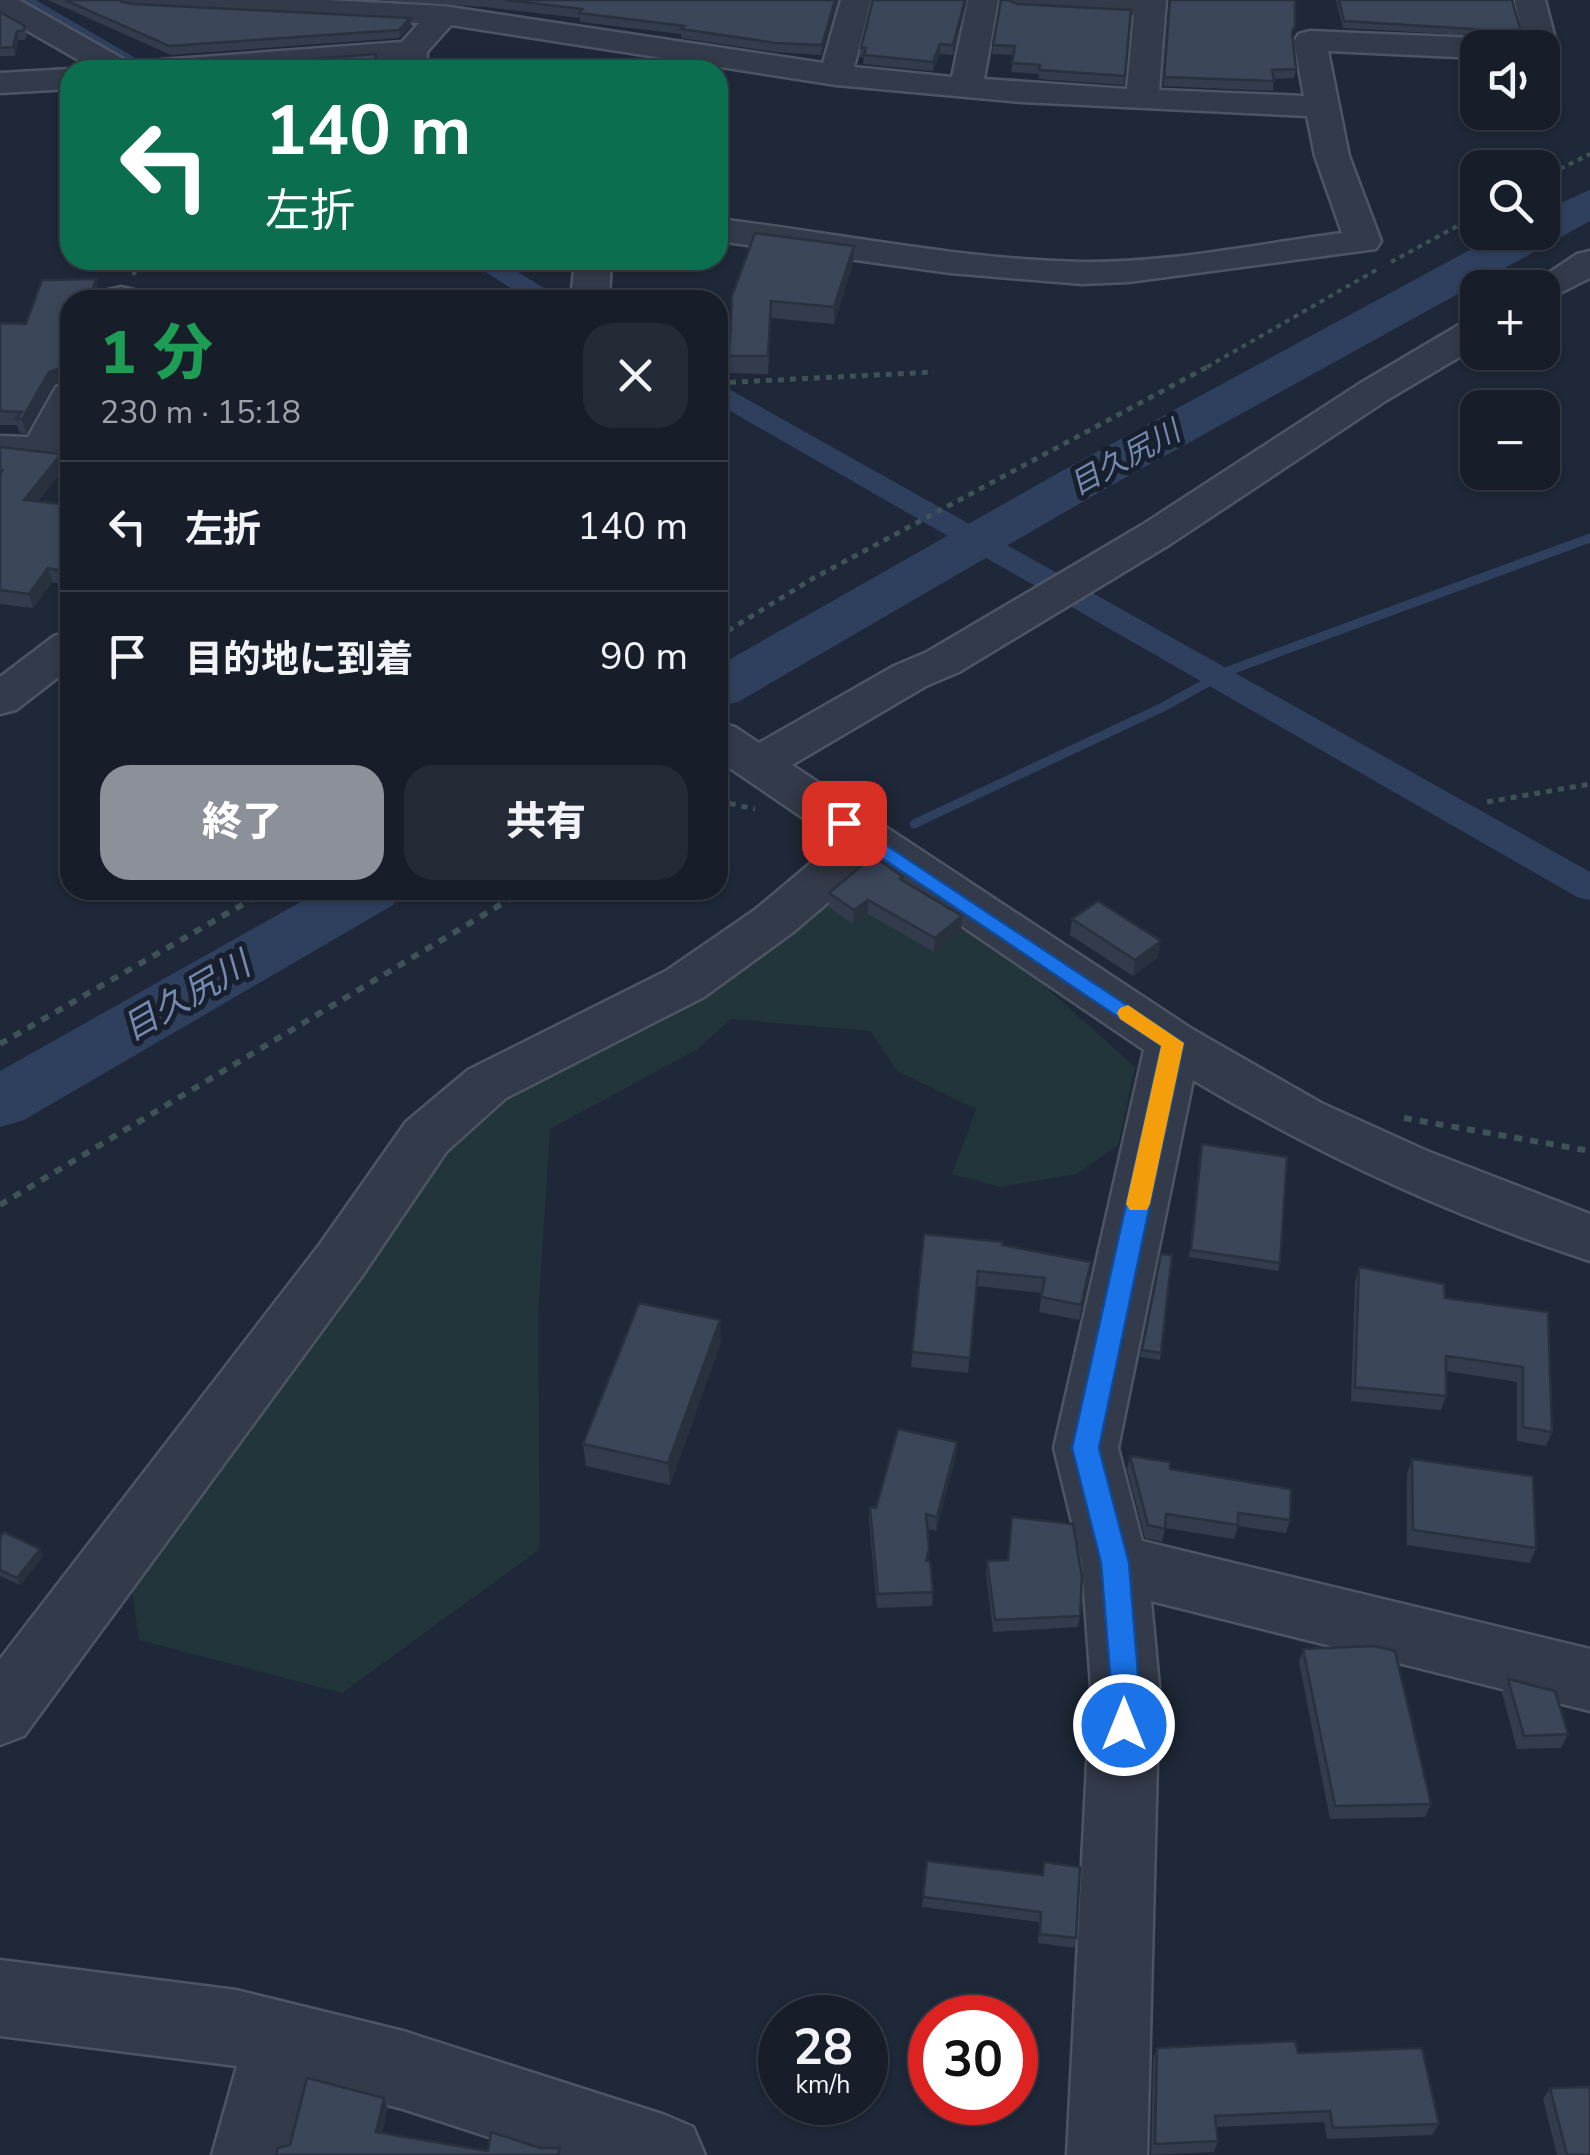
<!DOCTYPE html>
<html lang="ja">
<meta charset="utf-8">
<style>
body{margin:0;font-family:"Nunito Sans","Noto Sans JP",sans-serif;background:#242b36;color:#f1f3f6;height:100vh;display:flex;flex-direction:column;font-size:38px;white-space:nowrap}
*{box-sizing:border-box;margin:0}
p{font-size:32px;color:#9ea2a8}
.icon{flex:none;width:55px;height:55px;fill:none;stroke:currentColor;stroke-width:2;stroke-linecap:round;stroke-linejoin:round}
.map{position:relative;flex:1;overflow:hidden}
.drawer{position:absolute;left:60px;top:290px;width:668px;height:610px;display:flex;flex-direction:column;background:#171e2a;border-radius:30px;box-shadow:0 2px 8px #0004,0 0 0 2px #363c47}
.drawer>*{flex:none}
.hud{position:absolute;left:60px;top:60px;width:668px;height:210px;border-radius:30px;box-shadow:0 2px 8px #0004,0 0 0 2px #363c47;background:#0b6e4f;color:#fff;overflow:hidden}
.tools{position:absolute;left:1460px;top:30px;display:grid;gap:20px}
.tools a{display:grid;place-items:center;width:100px;height:100px;border-radius:20px;background:#171e2a;box-shadow:0 2px 8px #0004,0 0 0 2px #363c47;font-size:50px}
.speed{position:absolute;left:758px;top:1995px;display:flex;gap:20px;font-size:50px;font-weight:700;text-align:center}
.speed>*{display:grid;place-content:center;width:130px;height:130px;border-radius:50%;background:#171e2a;box-shadow:0 2px 8px #0004,0 0 0 2px #363c47;line-height:1}
.speed small{font-size:25px;font-weight:400}
.speed .limit{border:15px solid #d22;background:#fff;color:#111}
.pin{position:absolute;display:grid;place-items:center;width:85px;height:85px;color:#fff;margin:-42px;border-radius:20px;box-shadow:0 5px 15px #0006}
.me{position:absolute;width:110px;margin:-55px;rotate:0deg;stroke-linejoin:round;filter:drop-shadow(0 0 8px #0008)}
.turn{display:flex;align-items:center;gap:35px;height:210px;padding:0 40px;font-size:45px}
.turn .icon{width:130px;height:130px;stroke-width:2.5}
.turn b{display:block;font-size:70px;line-height:85px}
.round{display:grid;place-items:center;flex:none;width:105px;height:105px;border-radius:30px;background:#242b36}
.headline{display:flex;align-items:center;justify-content:space-between;height:170px;padding:0 40px}
h1{font-size:60px;font-weight:800;line-height:75px;color:#1e9e55}
.primary-button{display:flex;gap:20px;margin-top:auto;padding:20px 40px}
.primary-button a{flex:1;height:115px;border-radius:30px;background:#8c9099;color:#fff;font-size:40px;font-weight:800;line-height:115px;text-align:center}
.primary-button a+a{background:#242b36;color:#f1f3f6}
ul{padding:0;list-style:none}
li{display:flex;align-items:center;gap:30px;height:130px;padding:0 40px;border-top:2px solid #363c47}
li div{flex:1}
li b{display:block;font-size:38px}
li em{font-style:normal}
.map>svg:first-child{display:block}
</style>
<div class="map">
<svg width="1590" height="2155" viewBox="0 0 1590 2155">
<rect width="100%" height="100%" fill="#1f2838"/>
<polygon fill="#21353a" points="869,899 895,901 1001,947 1135,1067 1118,1145 1077,1174 1000,1187 952,1174 976,1109 897,1071 870,1031 731,1019 696,1050 550,1129 538,1317 540,1549 342,1693 139,1640 132,1589 431,1102 803,910"/>
<g fill="none" stroke-linecap="round" stroke-linejoin="round">
<polyline stroke="#2f405f" stroke-width="9" points="914,824 1163,707 1228,671 1590,538"/>
<g fill="#2f405f" fill-rule="evenodd">
<polygon points="9,0 36,0 156,70 127,70"/>
<polygon points="467,260 499,260 563,300 529,300"/>
<polygon points="718,383 1590,872 1590,900 1577,897 718,404"/>
</g>
<g fill="#2f405f" fill-rule="evenodd">
<polygon points="1590,190 1590,221 1103,490 738,702 718,707 718,666 1067,468 1503,232 1542,232 1542,211"/>
<polygon points="322,890 402,890 393,905 24,1120 0,1127 0,1071"/>
</g>
<g stroke="#4d5564" stroke-width="5">
<g id="minor">
<polygon points="0,0 19,0 130,63 135,70 96,70 0,15"/>
<path d="M120 0H326L443 6 823 63 841 0H871L854 67 952 77 968 0H998L984 79 1127 89 1134 15 1017 9 1006 7 1002 0H1166L1159 90 1304 96 1294 41 1299 34 1310 31 1478 38 1489 41 1494 48H1478V58L1328 51 1349 156 1381 241 1376 249 1129 282 1082 284 950 273 718 241V219C839 233 961 260 1083 262 1169 263 1257 244 1342 233L1315 156 1307 116 1022 102 836 85 451 25 427 52V70H395V62L288 70H145L150 63 161 60 402 42 419 23 135 9 124 7Z"/>
<polygon points="1515,0 1545,0 1558,50 1553,57 1542,59 1542,48 1525,48"/>
<polygon points="70,69 73,70 70,70 70,89 0,93 0,73"/>
<polygon points="1590,251 1590,278 1542,302 1542,288 1526,288 1577,254"/>
<polygon points="575,260 611,260 609,300 571,300"/>
<polygon points="121,287 134,290 139,300 101,300 108,290"/>
<path d="M1478 319V346L1387 400 1172 543 959 672 926 686 792 765 1192 1029 1321 1103 1427 1151 1590 1214V1261C1452 1216 1317 1154 1193 1080L1118 1448 1142 1541 1590 1649V1711L1151 1601 1159 1686 1147 2155H1067L1091 1686 1082 1563 1054 1448 1144 1050 872 865 792 933 704 997 506 1098 446 1152 362 1276 24 1736 0 1745V1659L320 1244 406 1122 468 1070 666 971 756 909 837 841 718 760V723L735 727 759 743 894 666 927 652 1142 525 1359 384 1464 322Z"/>
<polygon points="70,383 70,464 0,460 0,436 28,437 56,387"/>
<polygon points="70,632 70,668 16,710 0,714 0,677 54,636"/>
<polygon points="0,1960 236,1990 403,2031 665,2115 693,2127 705,2155 544,2155 403,2109 309,2085 292,2155 212,2155 237,2066 0,2036"/>
</g>
</g>
<g stroke="#3e5257" stroke-width="4" stroke-dasharray="5 5" stroke-linecap="butt">
<polyline points="1542,178 1590,154"/>
<polyline points="1391,262 1478,215"/>
<polyline points="133,275 142,260"/>
<polyline points="1207,367 1376,270"/>
</g>
<g stroke="#3e5257" stroke-width="5" stroke-dasharray="6 6" stroke-linecap="butt">
<polyline points="718,383 934,372"/>
<polyline points="718,637 812,579 1211,365"/>
<polyline points="718,801 755,809"/>
<polyline points="1487,802 1590,784"/>
</g>
<g stroke="#3e5257" stroke-width="6" stroke-dasharray="8 8" stroke-linecap="butt">
<polyline points="0,1044 268,890"/>
<polyline points="1404,1118 1590,1151"/>
<polyline points="0,1205 525,890"/>
</g>
<use href="#minor" fill="#333a49" fill-rule="evenodd"/>
</g>
<g fill="#333c4d">
<polygon points="48,0 120,0 122,2 133,4 410,18 411,26 400,38 171,55"/>
<polygon points="380,0 838,0 821,55 775,52 681,38 681,34 580,22 580,18 485,7"/>
<polygon points="873,0 967,0 953,55 940,54 933,71 863,64 864,57 860,57 861,48"/>
<polygon points="1170,0 1294,35 1292,38 1296,69 1294,78 1274,79 1273,91 1163,86"/>
<polygon points="1336,0 1512,0 1521,32 1519,38 1343,28"/>
<polygon points="1017,4 1131,10 1124,85 1039,79 1039,74 1011,72 1014,55 992,54 993,45"/>
<polygon points="0,12 25,26 27,35 25,40 19,40 15,56 0,56"/>
<polygon points="376,54 377,70 204,70 286,61"/>
<polygon points="755,233 853,263 834,324 771,318 768,374 729,373 729,356"/>
<polygon points="96,279 99,292 97,300 70,300 70,380 53,385 26,433 20,433 17,425 0,425 0,323 26,324 42,280"/>
<polygon points="0,447 65,467 38,501 70,505 70,580 65,585 52,582 33,608 0,604"/>
<polygon points="903,877 903,881 962,916 961,930 934,952 868,914 853,924 829,907 829,893"/>
<polygon points="1072,919 1158,957 1133,976 1070,935"/>
<polygon points="1200,1152 1280,1263 1278,1271 1189,1257"/>
<polygon points="924,1234 1002,1245 1089,1278 1079,1320 1039,1312 1042,1293 977,1286 968,1373 911,1367"/>
<polygon points="1161,1254 1161,1353 1160,1360 1140,1357"/>
<polygon points="1359,1267 1445,1298 1548,1312 1552,1432 1546,1446 1517,1441 1517,1382 1446,1371 1446,1396 1441,1410 1351,1401 1355,1282"/>
<polygon points="721,1342 670,1485 586,1466 583,1444"/>
<polygon points="956,1456 936,1531 927,1529 929,1549 928,1561 933,1592 932,1606 877,1608 869,1521 870,1507 876,1508"/>
<polygon points="1130,1456 1170,1469 1290,1520 1286,1533 1238,1526 1234,1539 1165,1528 1162,1542 1145,1538 1127,1469"/>
<polygon points="1412,1459 1536,1548 1530,1563 1407,1545 1407,1474"/>
<polygon points="0,1537 40,1549 43,1556 20,1585 0,1576"/>
<polygon points="987,1561 1080,1616 1078,1627 993,1632 986,1572"/>
<polygon points="1303,1649 1431,1804 1425,1817 1330,1819 1299,1662"/>
<polygon points="1508,1679 1568,1734 1561,1748 1517,1749 1502,1693"/>
<polygon points="927,1861 1042,1875 1044,1862 1076,1938 1074,1948 1038,1943 1039,1922 922,1907"/>
<polygon points="1157,2048 1298,2053 1439,2124 1432,2135 1327,2139 1324,2122 1216,2127 1218,2141 1214,2152 1151,2155 1153,2059"/>
<polygon points="1550,2088 1590,2155 1557,2155 1543,2099"/>
</g>
<g fill="#29313e">
<polygon points="835,0 838,0 821,55 822,45"/>
<polygon points="965,0 967,0 953,55 953,45"/>
<polygon points="410,18 411,26 400,38 399,30"/>
<polygon points="17,31 19,40 15,56 13,47"/>
<polygon points="940,44 940,54 933,71 933,62"/>
<polygon points="854,246 853,263 834,324 834,307"/>
<polygon points="96,279 99,292 97,300 89,300"/>
<polygon points="66,366 69,379 53,385 26,433 22,419 49,372"/>
<polygon points="61,454 65,467 28,514 24,500"/>
<polygon points="70,561 70,580 65,585 61,571"/>
<polygon points="48,568 52,582 33,608 29,594"/>
<polygon points="868,900 868,914 853,924 854,910"/>
<polygon points="962,916 961,930 934,952 935,938"/>
<polygon points="1161,941 1158,957 1133,976 1135,960"/>
<polygon points="720,1320 721,1342 670,1485 668,1463"/>
<polygon points="957,1442 956,1456 936,1531 937,1517"/>
<polygon points="40,1549 43,1556 20,1585 17,1578"/>
<polygon points="384,2098 388,2109 380,2143 376,2132"/>
</g>
<g fill="#3b4659" stroke="#29313e" stroke-width="2.5">
<polygon points="65,0 120,0 122,2 133,4 410,18 399,30 169,46"/>
<polygon points="505,0 835,0 822,45 775,43 681,29 684,26 579,13 582,9"/>
<polygon points="873,0 965,0 953,45 940,44 933,62 864,55 866,48 861,48"/>
<polygon points="1001,0 1008,0 1017,4 1131,10 1125,76 1039,70 1040,65 1012,63 1015,46 993,45"/>
<polygon points="1170,0 1295,0 1295,26 1292,32 1296,69 1272,70 1274,81 1164,77"/>
<polygon points="1339,0 1512,0 1521,32 1344,21"/>
<polygon points="0,12 25,26 23,31 17,31 13,47 0,48"/>
<polygon points="376,54 373,70 310,70 311,67 204,70 205,61 286,61"/>
<polygon points="755,233 854,246 834,307 771,301 768,356 729,356 732,296"/>
<polygon points="96,279 89,300 70,300 70,369 66,366 49,372 22,419 16,419 22,412 0,411 0,323 26,324 42,280"/>
<polygon points="0,447 61,454 24,500 70,505 70,561 61,571 48,568 29,594 0,590 0,473 2,470 0,470"/>
<polygon points="873,856 903,877 900,879 962,916 935,938 868,900 854,910 829,893"/>
<polygon points="1098,901 1161,941 1135,960 1072,919"/>
<polygon points="1202,1144 1287,1157 1280,1263 1191,1250"/>
<polygon points="924,1234 1003,1242 1002,1245 1091,1262 1081,1305 1041,1297 1045,1278 978,1271 970,1358 912,1352"/>
<polygon points="1161,1254 1172,1255 1161,1353 1142,1350"/>
<polygon points="1359,1267 1444,1284 1445,1298 1548,1312 1552,1432 1523,1427 1523,1367 1446,1356 1446,1396 1355,1387"/>
<polygon points="639,1303 720,1320 668,1463 583,1444"/>
<polygon points="898,1429 957,1442 937,1517 926,1514 929,1549 926,1561 930,1561 933,1592 878,1594 870,1507 876,1508"/>
<polygon points="1130,1456 1170,1462 1170,1469 1291,1489 1290,1520 1238,1513 1238,1525 1166,1514 1165,1529 1148,1525"/>
<polygon points="1412,1459 1533,1476 1536,1548 1413,1530"/>
<polygon points="1012,1517 1073,1524 1082,1576 1080,1616 995,1620 987,1561 1008,1560"/>
<polygon points="4,1532 40,1549 17,1578 0,1570 0,1537"/>
<polygon points="1374,1646 1395,1651 1431,1804 1335,1806 1303,1649"/>
<polygon points="1508,1679 1555,1691 1568,1734 1524,1736"/>
<polygon points="927,1861 1043,1875 1044,1862 1080,1867 1076,1938 1040,1934 1041,1912 923,1897"/>
<polygon points="1295,2041 1298,2053 1422,2048 1439,2124 1333,2128 1330,2111 1215,2116 1218,2141 1155,2144 1157,2048"/>
<polygon points="307,2078 384,2098 376,2132 488,2151 491,2132 540,2148 560,2148 558,2155 276,2155 278,2148 290,2145"/>
<polygon points="1590,2087 1590,2155 1567,2155 1550,2088"/>
</g>
<polygon fill="#1a73e8" stroke="#114b97" stroke-width="2.5" points="844,817 1184,1043 1099,1448 1129,1563 1139,1686 1138,1725 1134,1734 1124,1738 1114,1734 1110,1725 1111,1686 1101,1563 1072,1448 1161,1046 837,828 834,823"/>
<polygon fill="#f59e0b" points="1128,1005 1184,1043 1150,1204 1147,1210 1130,1210 1126,1204 1161,1046 1120,1019 1117,1013 1120,1008"/>
<g text-anchor="middle" stroke-width="10" stroke-linejoin="round" paint-order="stroke">
<g font-size="30" font-style="italic" fill="#7389b0" stroke="#181f2d">
<text transform="translate(1125 458) rotate(-29)" y="10">目久尻川</text>
</g>
<g font-size="35" font-style="italic" fill="#7389b0" stroke="#181f2d">
<text transform="translate(186 996) rotate(-30)" y="12">目久尻川</text>
</g>
</g>
</svg>
<div class="tools">
<a><svg class="icon" aria-label="sound" viewBox="0 0 24 24"><path d="M4 9h4l5-4v14l-5-4H4zM17 9q2 3 0 6"/></svg></a>
<a><svg class="icon" aria-label="search" viewBox="0 0 24 24"><circle cx="10" cy="10" r="6"/><path d="M15 15l6 6"/></svg></a>
<a>+</a>
<a>−</a>
</div>
<div class="speed"><div>28<small>km/h</small></div><div class="limit">30</div></div>
<div class="pin" style="left:844px;top:823px;background:#d93025"><svg class="icon" aria-label="arrive" viewBox="0 0 24 24"><path d="M6 21V4h12l-3 4 3 4H6"/></svg></div>
<svg class="me" style="left:1124px;top:1725px" viewBox="-20 -20 40 40"><circle r="17" fill="#1a73e8" stroke="#fff" stroke-width="3"/><path d="M0-11L8 9 0 5-8 9z" fill="#fff"/></svg>
<div class="hud">
<div class="turn"><svg class="icon" aria-label="left" viewBox="0 0 24 24"><path d="M17 20v-9H6M10 6l-5 5 5 5"/></svg><div><b>140 m</b>左折</div></div>
</div>
<section class="drawer">
<div class="headline"><div><h1>1 分</h1><p>230 m · 15:18</p></div><a class="round"><svg class="icon" aria-label="close" viewBox="0 0 24 24"><path d="M6 6l12 12M18 6L6 18"/></svg></a></div>
<ul>
<li><svg class="icon" aria-label="left" viewBox="0 0 24 24"><path d="M17 20v-9H6M10 6l-5 5 5 5"/></svg><div><b>左折</b></div><em>140 m</em></li>
<li><svg class="icon" aria-label="arrive" viewBox="0 0 24 24"><path d="M6 21V4h12l-3 4 3 4H6"/></svg><div><b>目的地に到着</b></div><em>90 m</em></li>
</ul>
<div class="primary-button"><a>終了</a><a>共有</a></div>
</section>
</div>
